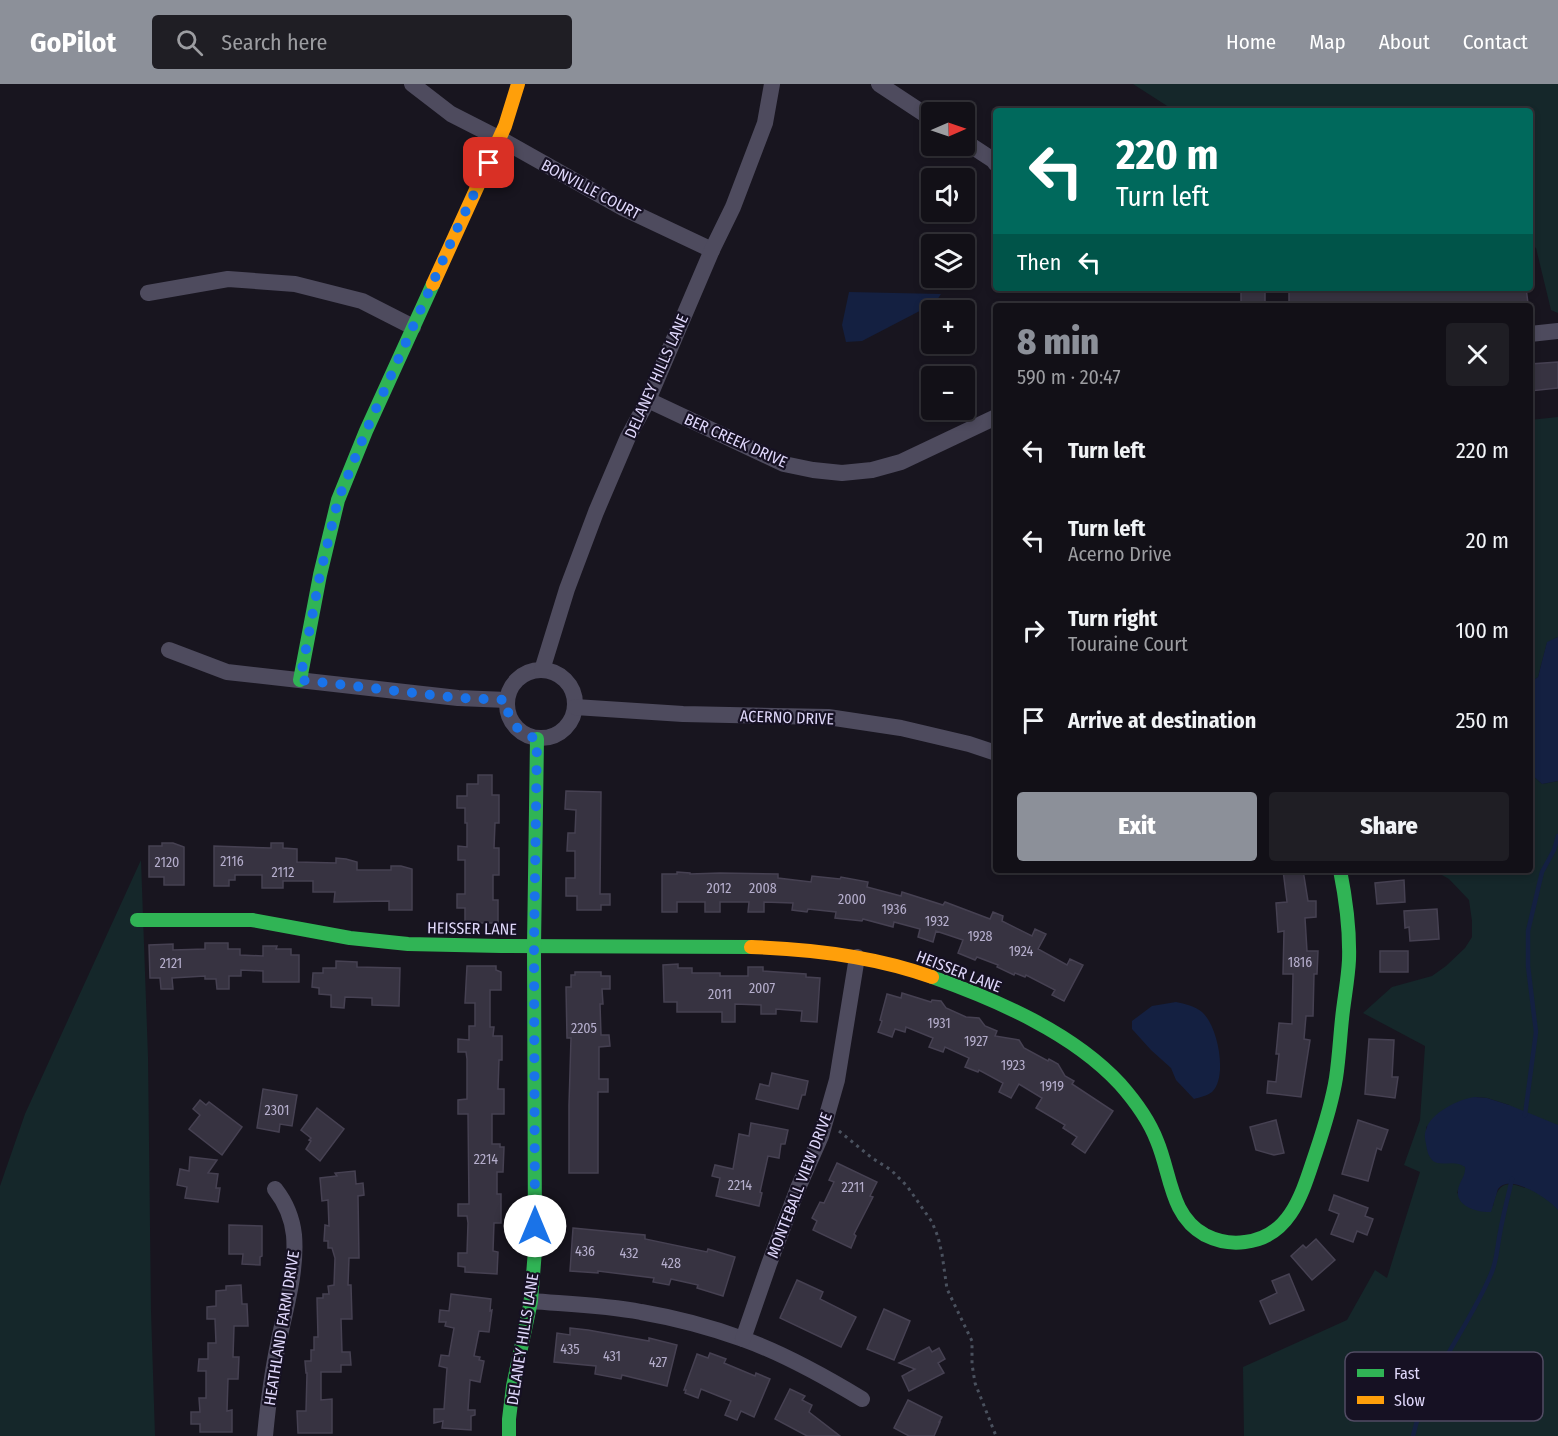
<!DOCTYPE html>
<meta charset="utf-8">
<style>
body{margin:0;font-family:"Fira Sans Condensed",sans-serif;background:#1f1e24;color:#f1f3f6;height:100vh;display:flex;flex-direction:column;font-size:22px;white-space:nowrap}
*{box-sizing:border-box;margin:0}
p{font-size:20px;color:#9c9da1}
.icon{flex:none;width:33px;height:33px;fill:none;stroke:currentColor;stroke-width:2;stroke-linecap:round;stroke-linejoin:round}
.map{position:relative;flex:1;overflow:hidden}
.drawer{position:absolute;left:993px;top:219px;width:540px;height:570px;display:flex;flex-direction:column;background:#121017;border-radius:6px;box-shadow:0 3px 9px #0003,0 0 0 2px #313036}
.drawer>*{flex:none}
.guide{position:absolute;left:993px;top:24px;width:540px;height:183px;border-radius:6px;box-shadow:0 3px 9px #0003,0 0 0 2px #313036;background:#00695c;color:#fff;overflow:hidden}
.needle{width:39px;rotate:88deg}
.tools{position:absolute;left:921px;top:18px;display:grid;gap:12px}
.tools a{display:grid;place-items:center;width:54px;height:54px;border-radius:6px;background:#121017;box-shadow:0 3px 9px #0003,0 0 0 2px #313036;font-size:30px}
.pin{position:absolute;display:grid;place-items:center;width:51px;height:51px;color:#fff;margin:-26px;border-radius:12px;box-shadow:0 3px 9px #0006}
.me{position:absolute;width:66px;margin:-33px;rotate:0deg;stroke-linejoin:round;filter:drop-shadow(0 0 4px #0008)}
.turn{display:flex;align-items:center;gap:21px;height:126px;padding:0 24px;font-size:27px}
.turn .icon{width:78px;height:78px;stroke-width:2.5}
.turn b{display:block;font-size:42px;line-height:51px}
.then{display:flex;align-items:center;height:57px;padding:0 24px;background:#0003;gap:12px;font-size:22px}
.round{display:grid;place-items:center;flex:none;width:63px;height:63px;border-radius:6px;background:#1f1e24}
.summary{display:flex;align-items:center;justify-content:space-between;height:102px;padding:0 24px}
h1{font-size:36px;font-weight:800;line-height:45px;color:#8c9099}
.action{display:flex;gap:12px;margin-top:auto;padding:12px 24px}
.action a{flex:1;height:69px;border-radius:6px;background:#8c9099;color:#fff;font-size:24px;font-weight:800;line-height:69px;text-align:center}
.action a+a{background:#1f1e24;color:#f1f3f6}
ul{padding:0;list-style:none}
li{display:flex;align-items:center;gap:18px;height:90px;padding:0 24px}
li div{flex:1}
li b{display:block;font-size:22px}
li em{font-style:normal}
header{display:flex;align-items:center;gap:36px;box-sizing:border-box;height:84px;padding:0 30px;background:#8c9099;color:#fff}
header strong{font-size:28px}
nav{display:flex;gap:33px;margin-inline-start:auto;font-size:21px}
.search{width:420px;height:54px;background:#1f1e24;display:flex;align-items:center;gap:15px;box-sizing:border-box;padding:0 21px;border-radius:6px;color:#9c9da1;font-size:22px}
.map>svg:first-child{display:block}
</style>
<header>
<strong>GoPilot</strong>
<div class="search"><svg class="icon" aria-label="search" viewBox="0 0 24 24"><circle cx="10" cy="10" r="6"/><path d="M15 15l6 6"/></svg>Search here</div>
<nav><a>Home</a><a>Map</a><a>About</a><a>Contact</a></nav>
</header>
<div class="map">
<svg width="1558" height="1352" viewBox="0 0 1558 1352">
<rect width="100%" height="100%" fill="#18151f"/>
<g fill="#15272a" fill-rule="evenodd">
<polygon points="1133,0 1558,0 1558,229 1551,226 1536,164 1530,160 1530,27 1175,27"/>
<polygon points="1558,333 1558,553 1547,559 1538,593 1530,599 1530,336"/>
<path d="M1530 689 1542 700 1558 697V1352H1244L1243 1283 1347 1236 1375 1186 1387 1194 1420 1088 1404 1081 1420 1036 1425 962 1363 929 1392 903 1432 892 1446 882 1465 864 1472 853V837L1469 816 1449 795 1433 786H1530ZM1475 1013 1487 1014 1509 1021 1525 1104C1505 1096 1497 1100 1493 1122L1457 1109 1465 1090V1083L1462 1080 1455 1078 1426 1059V1043Z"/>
<polygon points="141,776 148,973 151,1227 155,1352 0,1352 0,1102 25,1030"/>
</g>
<g fill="#142041">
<polygon points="849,208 941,210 935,219 862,257 846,258 842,241"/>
<polygon points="1558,553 1558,697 1542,700 1530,689 1530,599 1538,593 1547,558"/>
<path d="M1176 918C1185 920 1195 922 1202 928 1218 942 1228 993 1212 1008 1207 1012 1200 1013 1194 1015L1176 996 1171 984 1151 966 1132 945V937L1152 922Z"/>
<path d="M1475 1013 1487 1014 1509 1021 1558 1041V1126C1549 1115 1521 1097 1506 1100 1502 1101 1501 1102 1498 1105L1491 1128C1479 1129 1455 1123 1458 1106 1459 1098 1466 1092 1465 1083 1455 1075 1441 1083 1433 1077 1428 1072 1427 1066 1426 1060 1425 1055 1424 1050 1426 1046 1430 1029 1459 1015 1475 1013Z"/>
</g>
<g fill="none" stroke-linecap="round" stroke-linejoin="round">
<g stroke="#142041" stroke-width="4.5">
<polyline points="1525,1031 1536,948 1528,882 1528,847 1542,788 1554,766 1558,752"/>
<path d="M1413 1352C1426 1293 1468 1245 1491 1190 1497 1177 1497 1163 1500 1149 1503 1131 1508 1113 1512 1095"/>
</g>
</g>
<g fill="#373341" stroke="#464152" stroke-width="1.5">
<rect x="1241" y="204" width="24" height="18"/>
<polygon points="1289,204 1526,204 1528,219 1476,222 1476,218 1452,219 1452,222 1334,222 1334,218 1306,218 1306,222 1289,222"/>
<polygon points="1558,278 1558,304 1530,307 1530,280"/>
<polygon points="478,691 492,691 492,711 499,711 499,739 495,739 494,764 499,764 499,791 493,791 493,816 498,816 498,839 465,839 465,824 457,824 457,810 465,810 465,776 458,776 458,762 467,763 467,739 465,739 465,724 457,724 457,712 467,712 467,700 478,700"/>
<polygon points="566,707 601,708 600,810 610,810 610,821 601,821 601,826 577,826 577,812 566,812 566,794 575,794 575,767 567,767 568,749 575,749 576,726 565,725"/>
<polygon points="162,759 173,759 184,763 184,801 164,801 164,793 149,793 149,762 162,762"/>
<polygon points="271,759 283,759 283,764 297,765 297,778 336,779 336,774 346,775 357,778 357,786 391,786 391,782 401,782 412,785 412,826 389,826 389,817 334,818 335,808 313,808 313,797 283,797 283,804 262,804 262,791 235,791 235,796 229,796 229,802 214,802 214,762 271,764"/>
<polygon points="1283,786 1303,786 1308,817 1316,817 1316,833 1305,834 1307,867 1318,867 1317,890 1314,890 1313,932 1306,932 1304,955 1310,956 1301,1013 1267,1009 1268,997 1276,998 1279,970 1276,970 1279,939 1292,940 1293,890 1283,890 1284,847 1278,848 1276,819 1287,818"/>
<polygon points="677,788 690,789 690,790 720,789 778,790 778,794 811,798 812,792 840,795 841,793 868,798 867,803 901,812 902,808 943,821 945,818 990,835 993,828 1003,832 1002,837 1032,852 1035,845 1046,850 1038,865 1067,881 1070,875 1083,881 1064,917 1052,911 1055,906 1026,891 1025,893 1015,889 1014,891 997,883 998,881 977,873 975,876 958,869 963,856 936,847 933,858 918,853 920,845 894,838 893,843 863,835 862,837 835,834 836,828 808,825 807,828 792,826 793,819 764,818 764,828 748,828 749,818 720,818 720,828 705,828 705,818 677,818 677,828 662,828 662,790 677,790"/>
<polygon points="1404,796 1405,818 1377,820 1375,799"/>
<polygon points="1437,825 1439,855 1410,857 1409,843 1405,844 1404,827"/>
<polygon points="205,859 228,859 228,865 240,865 240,871 263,872 263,862 277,862 276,865 291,865 291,871 299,871 299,898 263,898 263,887 241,886 241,892 229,892 229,905 217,905 216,895 205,895 205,892 172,894 173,905 161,905 160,894 150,894 149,861 173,860 173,866 205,865"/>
<rect x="1380" y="867" width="28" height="21"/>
<polygon points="336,877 357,878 357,883 400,884 399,922 372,921 372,914 345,913 344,924 331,923 331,911 319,910 319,904 312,903 313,889 323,889 323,884 336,884"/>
<polygon points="678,880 678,884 692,884 692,889 720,889 720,892 748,892 748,883 763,883 763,887 806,890 806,893 820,894 817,938 801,937 802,927 776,925 776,930 761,930 761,921 735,920 735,938 722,938 722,928 677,928 677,918 664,918 663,881"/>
<polygon points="467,882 496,882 496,886 501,888 501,906 490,906 490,943 494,943 493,952 502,952 502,976 499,976 498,1005 504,1005 504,1030 492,1030 492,1060 500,1060 500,1063 504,1063 503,1088 497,1088 497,1110 501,1110 501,1139 494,1139 493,1167 498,1168 497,1190 465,1188 465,1183 458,1182 458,1169 467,1169 468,1139 467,1132 458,1132 458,1120 469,1120 468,1030 458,1030 458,1016 467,1015 467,975 466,968 458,968 458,955 469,956 469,942 475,942 475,919 465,919"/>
<polygon points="575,888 601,888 601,892 610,892 610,905 602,905 603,920 600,920 601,951 609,951 610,962 599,963 599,995 608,995 608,1008 598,1008 598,1089 569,1089 569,1021 571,954 567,954 566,903 571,903 571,891 575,891"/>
<polygon points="902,909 931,918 932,916 941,917 946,924 966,933 979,934 985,942 997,947 995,952 1019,956 1024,964 1048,977 1049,975 1058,980 1065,992 1074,997 1072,1000 1113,1027 1085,1069 1072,1060 1077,1053 1063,1044 1065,1041 1036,1024 1042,1014 1019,1000 1011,1014 999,1008 1003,999 979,986 978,988 965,983 969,974 945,963 943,968 929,963 933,954 906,943 905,948 895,945 892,953 878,948 882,937 880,936 887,910 901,914"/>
<polygon points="1369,955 1394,956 1392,993 1398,993 1395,1014 1365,1010"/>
<polygon points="772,989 808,997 805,1011 802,1011 798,1025 756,1015 760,1000 769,1002"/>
<polygon points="263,1005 297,1011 292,1042 280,1040 279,1048 257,1044"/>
<polygon points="200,1016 206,1021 209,1018 242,1043 222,1071 189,1045 200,1031 193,1025"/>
<polygon points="317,1024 344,1045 320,1077 306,1065 311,1057 309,1056 311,1054 301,1046"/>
<polygon points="1276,1036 1284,1069 1274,1071 1256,1066 1250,1043"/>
<polygon points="1358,1036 1388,1046 1381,1066 1377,1064 1368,1097 1342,1090"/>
<polygon points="751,1039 788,1046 785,1060 781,1060 779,1074 768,1072 760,1108 762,1109 759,1122 716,1112 720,1094 712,1092 715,1081 733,1085 739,1050 749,1052"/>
<polygon points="190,1073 217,1076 208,1089 218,1090 216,1104 220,1104 218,1118 185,1114 187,1103 177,1101 180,1085 189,1087"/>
<polygon points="837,1079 877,1098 870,1112 873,1113 854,1150 856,1152 851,1164 813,1146 817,1137 812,1134 820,1118 824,1119 834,1098 829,1096"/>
<polygon points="355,1087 356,1100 363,1099 364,1111 358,1112 359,1174 349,1174 348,1201 351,1201 352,1235 341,1235 342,1268 350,1268 351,1281 341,1281 341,1288 321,1288 321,1316 332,1315 332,1349 298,1349 297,1327 306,1327 307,1289 306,1289 305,1277 311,1277 311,1266 314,1266 314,1253 318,1253 317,1214 323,1214 323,1210 329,1210 328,1202 334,1201 335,1174 332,1164 328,1164 328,1157 324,1157 325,1141 329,1142 328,1116 322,1117 320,1094 337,1092 335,1089"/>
<polygon points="1334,1111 1368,1124 1365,1132 1373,1135 1367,1151 1357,1147 1353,1158 1331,1150 1339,1130 1329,1126"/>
<polygon points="229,1141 262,1142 262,1172 260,1173 260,1181 242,1180 243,1170 229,1170"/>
<polygon points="573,1144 645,1151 645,1155 707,1168 708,1165 735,1173 723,1212 697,1204 698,1201 671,1195 669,1201 653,1198 654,1194 598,1187 598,1189 570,1187"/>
<polygon points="1316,1155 1335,1176 1312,1196 1291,1172 1303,1161 1306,1164"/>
<polygon points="1289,1190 1304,1226 1270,1240 1260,1217 1277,1209 1272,1197"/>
<polygon points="797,1196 823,1208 820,1215 856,1233 841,1263 780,1234"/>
<polygon points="241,1201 242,1220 247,1220 248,1242 234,1242 233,1273 239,1273 238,1295 228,1295 227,1327 232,1326 232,1348 200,1348 200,1340 191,1340 191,1328 200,1328 199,1314 206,1314 206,1287 198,1287 199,1275 208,1275 208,1259 216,1259 215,1235 207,1235 207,1223 216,1222 216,1207 226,1206 226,1202"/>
<polygon points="451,1210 491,1215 490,1227 492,1226 489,1248 479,1247 474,1272 480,1273 479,1276 484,1277 480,1298 470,1296 468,1326 475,1326 475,1331 471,1332 471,1346 442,1344 443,1337 434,1339 434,1325 444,1325 447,1284 439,1282 441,1271 449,1272 454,1244 445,1242 446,1238 439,1238 440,1226 449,1227"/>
<polygon points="884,1225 910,1237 894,1276 867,1265"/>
<polygon points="570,1244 588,1246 649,1257 649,1254 677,1261 667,1302 622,1291 621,1295 595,1290 596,1282 554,1278 557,1249 570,1251"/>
<polygon points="929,1263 932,1268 939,1264 945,1275 938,1279 944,1289 909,1307 902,1292 915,1285 899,1279"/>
<polygon points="710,1269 726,1275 724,1279 755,1292 756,1289 770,1295 754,1333 741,1327 737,1336 725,1331 731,1317 701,1305 698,1314 685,1309 686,1306 684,1306 697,1270 708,1274"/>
<polygon points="790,1305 805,1312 802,1316 812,1321 809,1328 840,1352 807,1352 775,1335"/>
<polygon points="908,1316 942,1333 939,1338 940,1338 934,1352 909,1352 894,1344"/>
</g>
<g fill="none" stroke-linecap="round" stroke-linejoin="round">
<polyline stroke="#4a515e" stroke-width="3" stroke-dasharray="3 4.5" stroke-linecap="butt" points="839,1047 872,1074 891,1086 907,1102 932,1138 938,1153 942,1170 947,1205 972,1257 972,1280 975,1299 996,1352"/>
<g stroke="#4e4b5e" stroke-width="16">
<polyline points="412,0 451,30 504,57 623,124 712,166"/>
<polyline points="879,0 932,35"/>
<polyline points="964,57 993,76 996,80"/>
<polyline points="148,209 228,195 295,200 362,217 413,243"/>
<polyline points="1530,250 1558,247"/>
<polyline points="648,316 784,380 813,386 842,389 872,386 901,378 996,333"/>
<polyline points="169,566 227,588 458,614 507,616"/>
<circle cx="541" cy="620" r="34"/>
<polyline points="542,586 567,505 596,428 628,353 648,316 712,166 733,123 765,39 772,0"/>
<polyline points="575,623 683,630 828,633 901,644 969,660 996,669"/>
<path d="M531 1217C568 1220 605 1221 641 1228 676 1234 710 1243 743 1255 785 1270 824 1292 862 1315"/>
<polyline points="743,1255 769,1180 798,1104 821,1052 837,996 857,873"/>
<path d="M265 1352C268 1320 272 1288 279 1256 286 1222 297 1186 294 1151 292 1133 286 1119 275 1105"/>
</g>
<g stroke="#30b455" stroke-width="14">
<polyline points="300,596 320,491 338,416 366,347 433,200"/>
<polyline points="137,836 252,836 350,854 408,860 501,862 751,863"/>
<path d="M932 893C997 916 1073 949 1120 1000 1135 1017 1149 1036 1157 1057 1171 1090 1170 1132 1205 1151 1217 1157 1231 1160 1245 1158 1292 1153 1303 1106 1316 1068 1324 1044 1332 1019 1336 994 1339 974 1340 954 1342 935 1344 915 1348 896 1349 876 1350 846 1346 816 1340 786"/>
<polyline points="509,1352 509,1335 513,1302 531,1217 535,1166 534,862 537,655"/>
</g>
<g stroke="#ff9f0a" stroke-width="14">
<polyline points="433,200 505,42 518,0"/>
<path d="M751 863C813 865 874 872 932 893"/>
</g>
</g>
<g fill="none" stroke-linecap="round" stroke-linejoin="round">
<path stroke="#1a73e8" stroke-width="10" stroke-dasharray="0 18" d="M489 79 456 147 366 347 338 416 320 491 300 596 459 614 507 616C506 636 518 649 537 655L534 862 535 1142"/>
</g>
<g text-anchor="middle" stroke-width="4.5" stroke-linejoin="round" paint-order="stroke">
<g font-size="14" fill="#b5aecc">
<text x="232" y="782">2116</text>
<text x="167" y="783">2120</text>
<text x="283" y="793">2112</text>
<text x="719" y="809">2012</text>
<text x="763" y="809">2008</text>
<text x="852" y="820">2000</text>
<text x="894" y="830">1936</text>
<text x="937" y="842">1932</text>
<text x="980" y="857">1928</text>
<text x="1021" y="872">1924</text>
<text x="1300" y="883">1816</text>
<text x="171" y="884">2121</text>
<text x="762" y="909">2007</text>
<text x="720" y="915">2011</text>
<text x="939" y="944">1931</text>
<text x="584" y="949">2205</text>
<text x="976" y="962">1927</text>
<text x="1013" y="986">1923</text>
<text x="1052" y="1007">1919</text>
<text x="277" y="1031">2301</text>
<text x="486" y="1080">2214</text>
<text x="740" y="1106">2214</text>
<text x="853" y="1108">2211</text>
<text x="585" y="1172">436</text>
<text x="629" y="1174">432</text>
<text x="671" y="1184">428</text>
<text x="570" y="1270">435</text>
<text x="612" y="1277">431</text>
<text x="658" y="1283">427</text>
</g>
<g font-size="16" fill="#dfd7fa" stroke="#161123">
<text transform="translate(591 105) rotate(28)" y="6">BONVILLE COURT</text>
<text transform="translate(656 292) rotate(-66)" y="6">DELANEY HILLS LANE</text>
<text transform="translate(736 356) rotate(24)" y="6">BER CREEK DRIVE</text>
<text transform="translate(787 633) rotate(2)" y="6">ACERNO DRIVE</text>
<text transform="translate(472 844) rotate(1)" y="6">HEISSER LANE</text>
<text transform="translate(959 887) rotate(21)" y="6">HEISSER LANE</text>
<text transform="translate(799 1101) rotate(-69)" y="6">MONTEBALL VIEW DRIVE</text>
<text transform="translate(281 1244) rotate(-81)" y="6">HEATHLAND FARM DRIVE</text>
<text transform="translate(522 1255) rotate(-81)" y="6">DELANEY HILLS LANE</text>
</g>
</g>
<rect x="1345" y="1268" width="198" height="69" rx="9" fill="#161123" stroke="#524c64" stroke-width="1.5"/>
<rect x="1357" y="1285" width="27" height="8" fill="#30b455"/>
<rect x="1357" y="1312" width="27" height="8" fill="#ff9f0a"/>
<g font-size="16" fill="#dfd7fa">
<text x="1394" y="1295">Fast</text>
<text x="1394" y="1322">Slow</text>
</g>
</svg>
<div class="tools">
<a><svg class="needle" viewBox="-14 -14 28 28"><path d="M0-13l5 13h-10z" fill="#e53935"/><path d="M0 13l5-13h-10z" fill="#9c9da1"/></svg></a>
<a><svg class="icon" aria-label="sound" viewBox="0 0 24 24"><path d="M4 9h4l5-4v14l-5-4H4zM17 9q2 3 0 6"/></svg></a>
<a><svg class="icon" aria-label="layers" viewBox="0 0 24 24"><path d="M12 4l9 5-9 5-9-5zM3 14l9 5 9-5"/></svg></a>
<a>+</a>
<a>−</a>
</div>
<div class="pin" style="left:489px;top:79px;background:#d93025"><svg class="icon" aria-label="arrive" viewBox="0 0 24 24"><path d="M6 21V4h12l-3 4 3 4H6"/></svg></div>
<svg class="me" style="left:535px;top:1142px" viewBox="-20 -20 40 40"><circle r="19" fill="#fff"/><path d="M0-13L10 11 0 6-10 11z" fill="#1a73e8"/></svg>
<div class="guide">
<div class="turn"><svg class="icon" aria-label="left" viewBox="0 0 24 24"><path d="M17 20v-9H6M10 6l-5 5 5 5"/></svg><div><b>220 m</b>Turn left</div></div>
<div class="then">Then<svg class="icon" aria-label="left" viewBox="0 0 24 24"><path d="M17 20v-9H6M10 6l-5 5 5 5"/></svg></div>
</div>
<section class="drawer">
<div class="summary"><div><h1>8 min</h1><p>590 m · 20:47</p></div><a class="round"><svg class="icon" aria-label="close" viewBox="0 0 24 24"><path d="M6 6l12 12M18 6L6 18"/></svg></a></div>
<ul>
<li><svg class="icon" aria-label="left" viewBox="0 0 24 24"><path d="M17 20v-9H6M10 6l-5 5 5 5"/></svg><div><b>Turn left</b></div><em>220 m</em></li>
<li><svg class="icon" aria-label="left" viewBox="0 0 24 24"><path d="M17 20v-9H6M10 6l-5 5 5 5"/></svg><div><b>Turn left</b><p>Acerno Drive</p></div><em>20 m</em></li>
<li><svg class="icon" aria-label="right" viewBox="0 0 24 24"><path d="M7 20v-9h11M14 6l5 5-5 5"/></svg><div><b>Turn right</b><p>Touraine Court</p></div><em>100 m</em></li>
<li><svg class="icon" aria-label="arrive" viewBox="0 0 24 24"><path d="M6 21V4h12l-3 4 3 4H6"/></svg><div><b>Arrive at destination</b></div><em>250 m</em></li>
</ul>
<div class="action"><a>Exit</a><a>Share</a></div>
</section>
</div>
